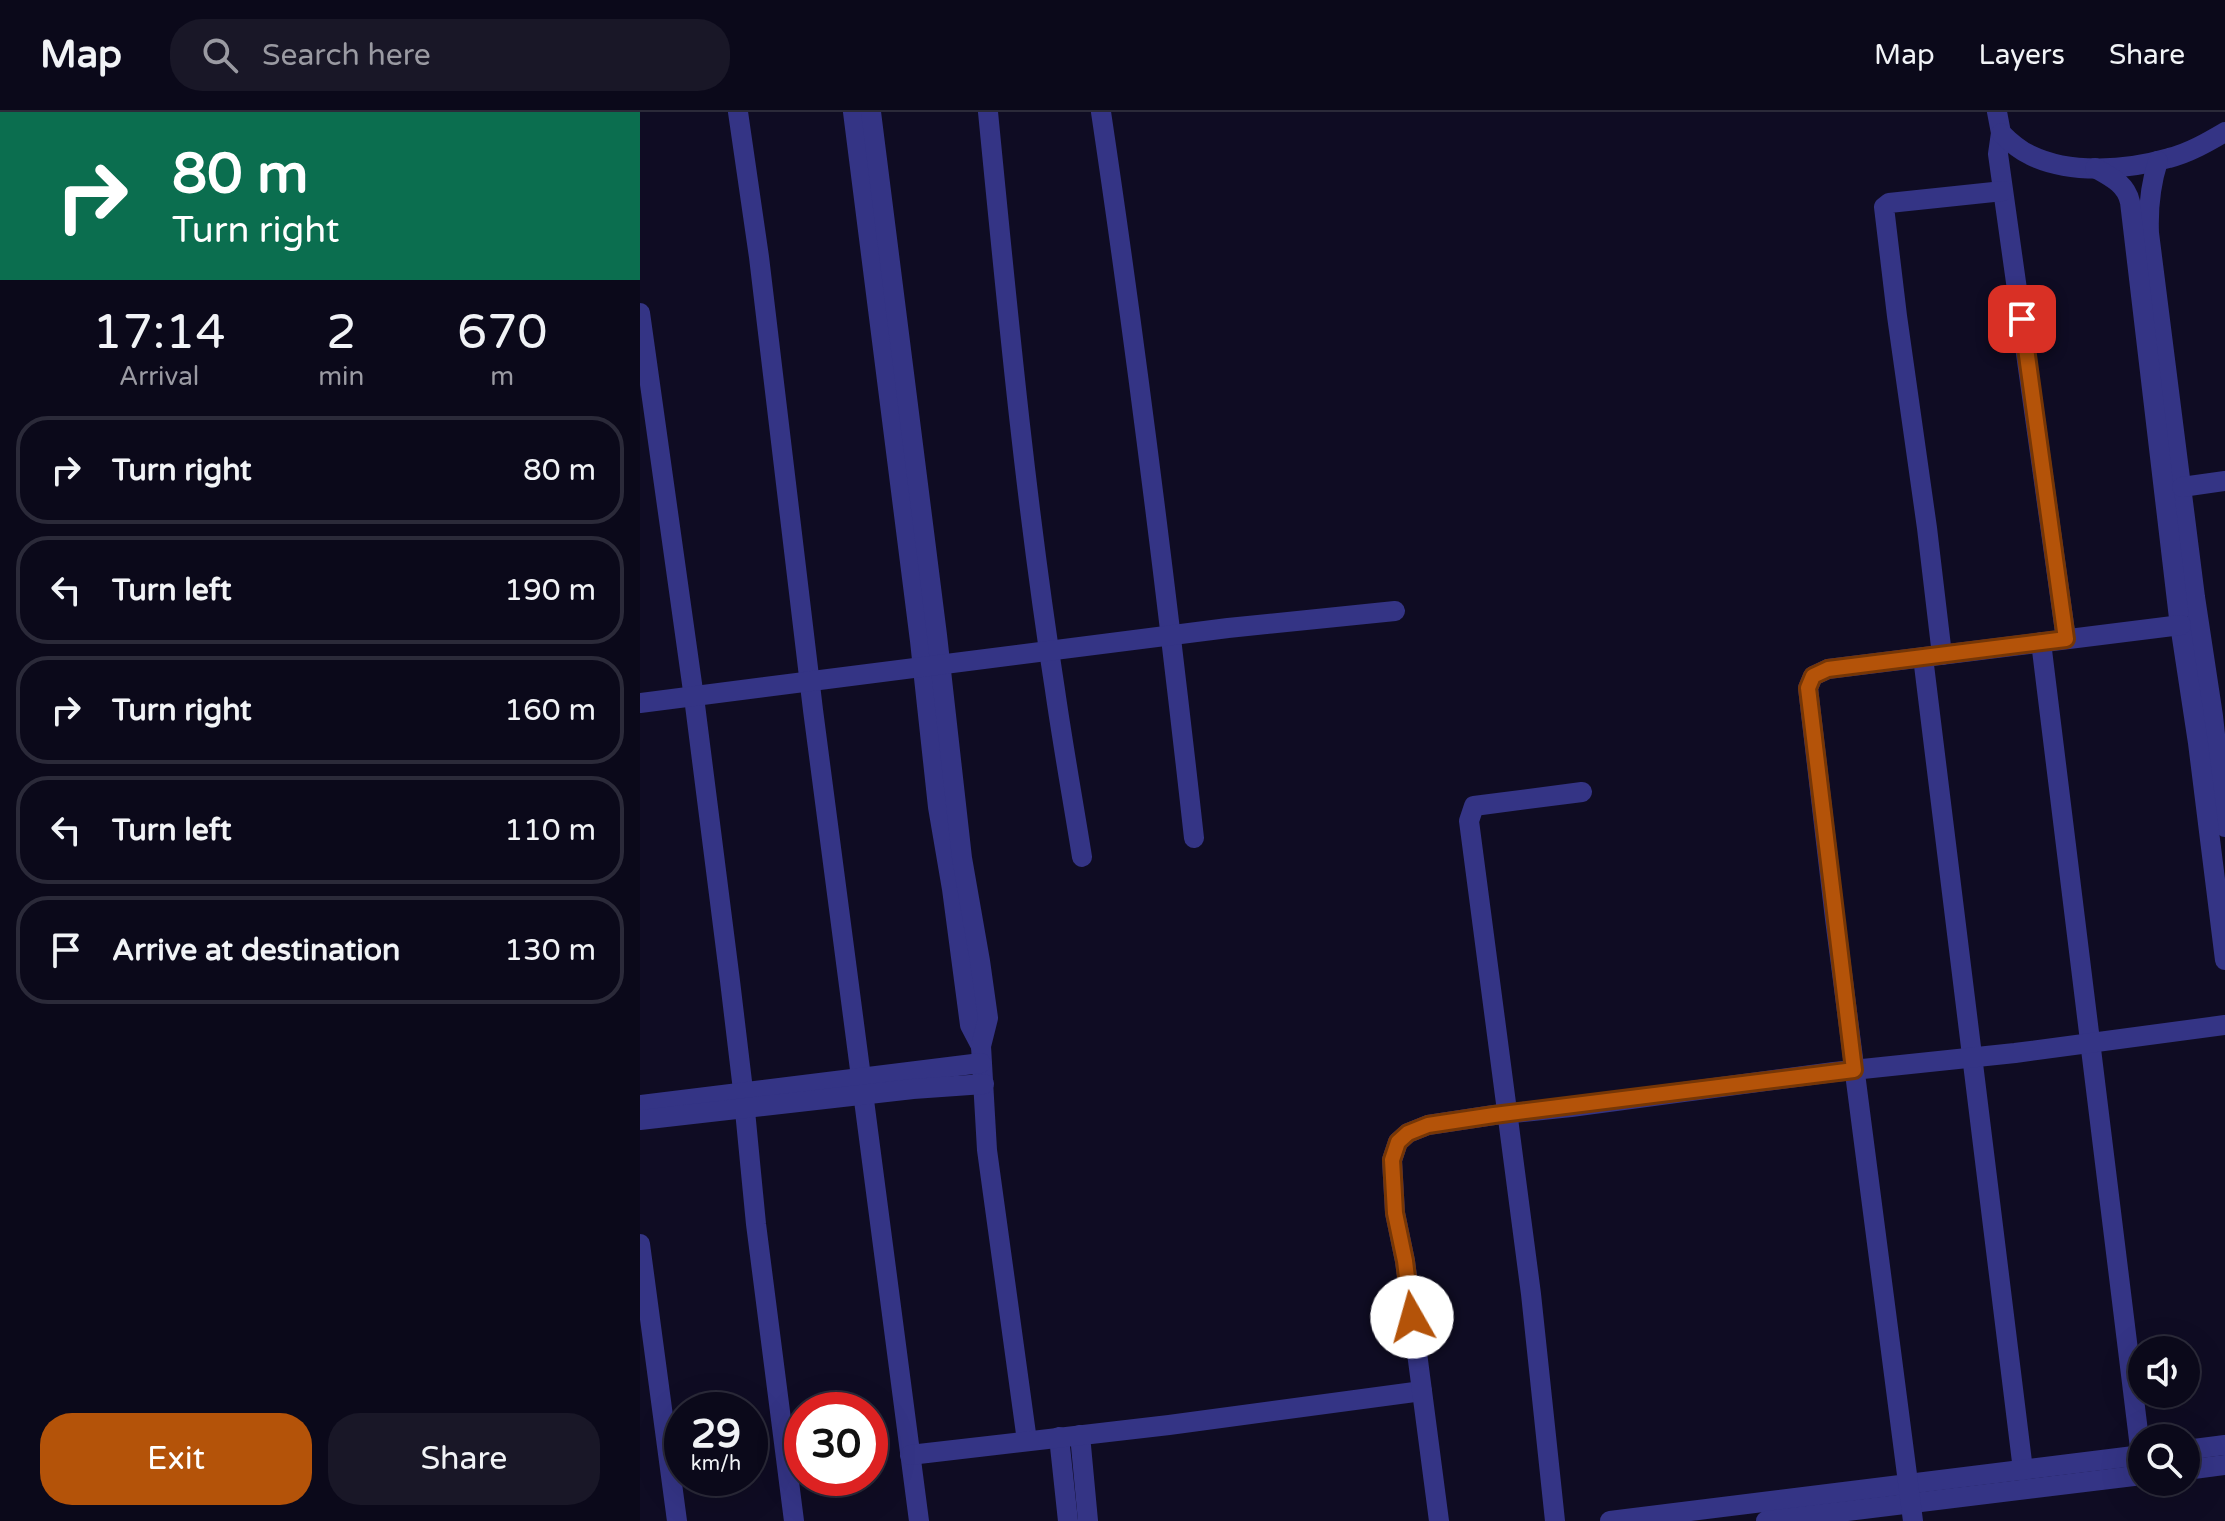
<!DOCTYPE html>
<style>
body{margin:0;font-family:"Varela Round",sans-serif;background:#191727;color:#f1f3f6;height:100vh;display:flex;flex-direction:column;font-size:30px;white-space:nowrap}
*{box-sizing:border-box;margin:0}
p{font-size:26px;color:#9a9aa2}
.icon{flex:none;width:44px;height:44px;fill:none;stroke:currentColor;stroke-width:2;stroke-linecap:round;stroke-linejoin:round}
.map{position:relative;flex:1;overflow:hidden}
.sheet{display:flex;flex-direction:column;background:#0b091a;width:640px}
.sheet>*{flex:none}
.top-card{background:#0b6e4f;color:#fff;overflow:hidden}
.buttons{position:absolute;left:1488px;top:1224px;display:grid;gap:16px}
.buttons a{display:grid;place-items:center;width:72px;height:72px;border-radius:50%;background:#0b091a;box-shadow:0 8px 32px #0002,0 0 0 2px #2b2a39;font-size:40px}
.speed{position:absolute;left:24px;top:1280px;display:flex;gap:16px;font-size:40px;font-weight:700;text-align:center}
.speed>*{display:grid;place-content:center;width:104px;height:104px;border-radius:50%;background:#0b091a;box-shadow:0 8px 32px #0002,0 0 0 2px #2b2a39;line-height:1}
.speed small{font-size:20px;font-weight:400}
.speed .limit{border:12px solid #d22;background:#fff;color:#111}
.pin{position:absolute;display:grid;place-items:center;width:68px;height:68px;color:#fff;margin:-34px;border-radius:16px;box-shadow:0 4px 12px #0006}
.me{position:absolute;width:88px;margin:-44px;rotate:353deg;stroke-linejoin:round;filter:drop-shadow(0 0 6px #0008)}
.turn{display:flex;align-items:center;gap:28px;height:168px;padding:0 40px;font-size:36px}
.turn .icon{width:104px;height:104px;stroke-width:2.5}
.turn b{display:block;font-size:56px;line-height:68px}
.eta{display:flex;justify-content:space-evenly;align-items:center;height:136px;text-align:center}
.eta b{font-size:48px;font-weight:600;line-height:56px}
.action{display:flex;gap:16px;margin-top:auto;padding:16px 40px}
.action a{flex:1;height:92px;border-radius:32px;background:#b45309;color:#fff;font-size:32px;font-weight:600;line-height:92px;text-align:center}
.action a+a{background:#191727;color:#f1f3f6}
ul{padding:0;list-style:none}
li{display:flex;align-items:center;gap:24px;height:108px;margin:0 16px 12px;padding:0 24px;border:4px solid #2b2a39;border-radius:32px}
li div{flex:1}
li b{display:block;font-size:30px}
li em{font-style:normal}
header{display:flex;align-items:center;gap:48px;box-sizing:border-box;height:112px;padding:0 40px;background:#0b091a;border-bottom:2px solid #2b2a39}
header strong{font-size:38px}
nav{display:flex;gap:44px;margin-inline-start:auto;font-size:28px}
.search{width:560px;height:72px;background:#191727;display:flex;align-items:center;gap:20px;box-sizing:border-box;padding:0 28px;border-radius:32px;color:#9a9aa2;font-size:30px}
main{display:flex;flex:1;min-height:0}
.map>svg:first-child{display:block}
</style>
<header>
<strong>Map</strong>
<div class="search"><svg class="icon" aria-label="search" viewBox="0 0 24 24"><circle cx="10" cy="10" r="6"/><path d="M15 15l6 6"/></svg>Search here</div>
<nav><a>Map</a><a>Layers</a><a>Share</a></nav>
</header>
<main>
<section class="sheet">
<div class="top-card">
<div class="turn"><svg class="icon" aria-label="right" viewBox="0 0 24 24"><path d="M7 20v-9h11M14 6l5 5-5 5"/></svg><div><b>80 m</b>Turn right</div></div>
</div>
<div class="eta">
<div><b>17:14</b><p>Arrival</p></div>
<div><b>2</b><p>min</p></div>
<div><b>670</b><p>m</p></div>
</div>
<ul>
<li><svg class="icon" aria-label="right" viewBox="0 0 24 24"><path d="M7 20v-9h11M14 6l5 5-5 5"/></svg><div><b>Turn right</b></div><em>80 m</em></li>
<li><svg class="icon" aria-label="left" viewBox="0 0 24 24"><path d="M17 20v-9H6M10 6l-5 5 5 5"/></svg><div><b>Turn left</b></div><em>190 m</em></li>
<li><svg class="icon" aria-label="right" viewBox="0 0 24 24"><path d="M7 20v-9h11M14 6l5 5-5 5"/></svg><div><b>Turn right</b></div><em>160 m</em></li>
<li><svg class="icon" aria-label="left" viewBox="0 0 24 24"><path d="M17 20v-9H6M10 6l-5 5 5 5"/></svg><div><b>Turn left</b></div><em>110 m</em></li>
<li><svg class="icon" aria-label="arrive" viewBox="0 0 24 24"><path d="M6 21V4h12l-3 4 3 4H6"/></svg><div><b>Arrive at destination</b></div><em>130 m</em></li>
</ul>
<div class="action"><a>Exit</a><a>Share</a></div>
</section>
<div class="map">
<svg width="1585" height="1409" viewBox="0 0 1585 1409">
<rect width="100%" height="100%" fill="#0f0c23"/>
<g fill="none" stroke-linecap="round" stroke-linejoin="round">
<g stroke="#343485" stroke-width="20">
<polyline points="98,0 119,145 173,598 279,1409"/>
<polyline points="213,0 280,529 298,695 312,777 330,913 341,934"/>
<polyline points="231,0 297,523 322,746 340,849 348,906 341,934 347,1038 387,1329"/>
<path d="M348 0C367 193 385 386 415 578 423 634 433 689 442 745"/>
<path d="M461 0C497 241 527 483 554 726"/>
<polyline points="1357,0 1361,21 1358,42 1426,527"/>
<path d="M1361 21C1370 30 1379 38 1390 43 1431 63 1487 58 1529 46 1549 41 1568 30 1585 20"/>
<path d="M1518 49C1510 74 1508 95 1509 121L1555 485 1573 604 1585 715"/>
<path d="M1455 56C1471 65 1486 72 1490 90L1539 506 1558 631 1585 848"/>
<polyline points="0,201 55,593 90,869 103,978 116,1112 154,1409"/>
<polyline points="1542,375 1585,369"/>
<polyline points="1401,530 1501,1344"/>
<polyline points="1302,543 1287,416 1257,204 1244,95 1249,91 1363,79"/>
<polyline points="1283,545 1383,1358"/>
<polyline points="0,591 588,516 755,499"/>
<polyline points="0,993 341,951"/>
<polyline points="0,1008 273,977 344,972"/>
<polyline points="0,1132 37,1409"/>
<polyline points="440,1323 448,1409"/>
<polyline points="419,1325 428,1409"/>
<polyline points="1546,1338 1585,1333"/>
<polyline points="270,1343 529,1313 782,1279"/>
<polyline points="1546,1358 1585,1353"/>
<polyline points="799,1409 765,1149 755,1101 752,1048 758,1030 768,1021 788,1013 854,1003 931,995 1194,960 1375,941 1585,913"/>
<polyline points="915,1409 891,1182 829,709 834,694 942,680"/>
<polyline points="970,1409 1502,1343"/>
<polyline points="1126,1409 1502,1363"/>
<polyline points="1273,1409 1195,807 1168,576 1173,564 1188,557 1541,513"/>
</g>
</g>
<g fill="none" stroke-linecap="round" stroke-linejoin="round">
<g stroke="#753606" stroke-width="20">
<polyline id="route" points="772,1205 765,1149 755,1101 752,1048 758,1030 768,1021 788,1013 854,1003 1214,958 1168,576 1173,564 1188,557 1426,527 1382,207"/>
</g>
<use href="#route" stroke="#b45309" stroke-width="14"/>
</g>
</svg>
<div class="buttons">
<a><svg class="icon" aria-label="sound" viewBox="0 0 24 24"><path d="M4 9h4l5-4v14l-5-4H4zM17 9q2 3 0 6"/></svg></a>
<a><svg class="icon" aria-label="search" viewBox="0 0 24 24"><circle cx="10" cy="10" r="6"/><path d="M15 15l6 6"/></svg></a>
</div>
<div class="speed"><div>29<small>km/h</small></div><div class="limit">30</div></div>
<div class="pin" style="left:1382px;top:207px;background:#d93025"><svg class="icon" aria-label="arrive" viewBox="0 0 24 24"><path d="M6 21V4h12l-3 4 3 4H6"/></svg></div>
<svg class="me" style="left:772px;top:1205px" viewBox="-20 -20 40 40"><circle r="19" fill="#fff"/><path d="M0-13L10 11 0 6-10 11z" fill="#b45309"/></svg>
</div>
</main>
